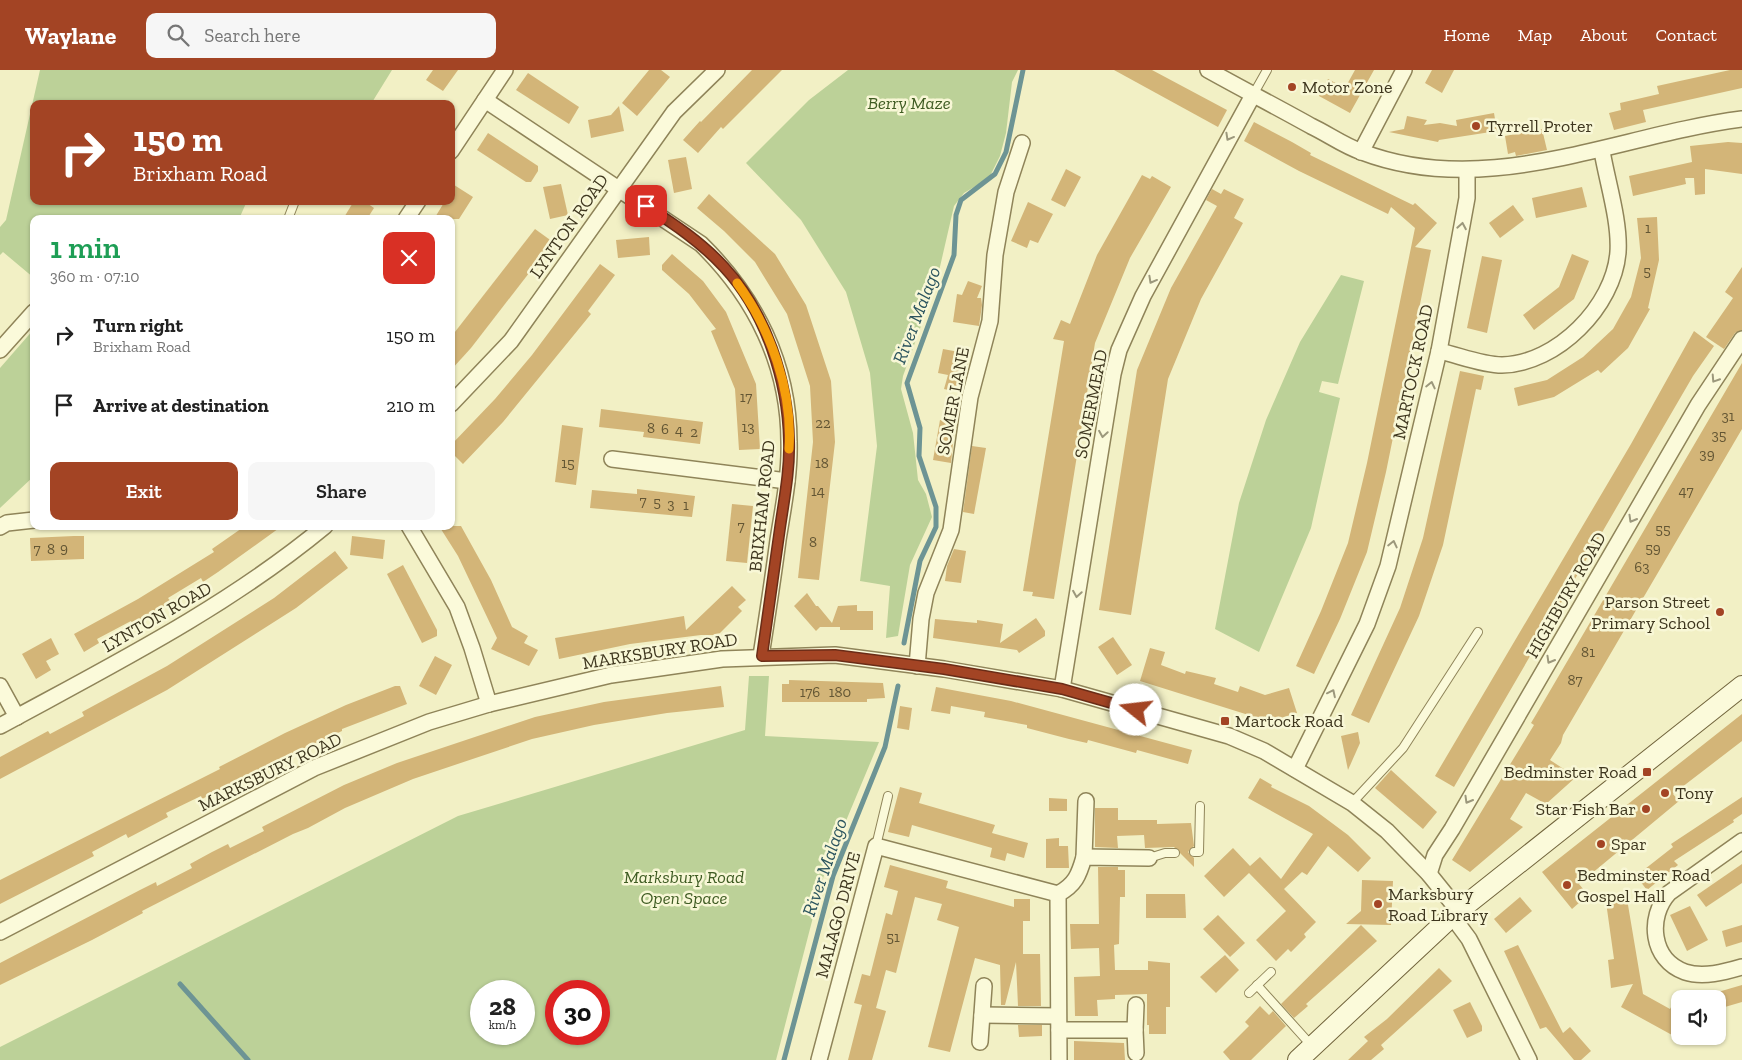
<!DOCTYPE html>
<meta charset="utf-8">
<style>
body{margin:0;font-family:"Zilla Slab",serif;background:#f6f6f6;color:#222;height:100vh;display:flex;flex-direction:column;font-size:19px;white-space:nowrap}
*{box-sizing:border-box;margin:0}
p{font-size:16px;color:#767676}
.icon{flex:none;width:28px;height:28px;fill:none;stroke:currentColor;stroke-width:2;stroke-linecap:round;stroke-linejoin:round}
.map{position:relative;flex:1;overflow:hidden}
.panel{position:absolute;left:30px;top:145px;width:425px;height:315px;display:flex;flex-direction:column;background:#fff;border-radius:10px;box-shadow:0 1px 4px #0004}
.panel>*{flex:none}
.hud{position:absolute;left:30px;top:30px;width:425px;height:105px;border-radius:10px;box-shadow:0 1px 4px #0004;background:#a34424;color:#fff;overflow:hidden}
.buttons{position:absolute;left:1671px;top:920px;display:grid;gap:10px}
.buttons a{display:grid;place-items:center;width:55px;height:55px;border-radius:10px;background:#fff;box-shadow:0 1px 4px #0004;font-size:25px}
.speed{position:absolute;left:470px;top:910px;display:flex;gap:10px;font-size:25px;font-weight:700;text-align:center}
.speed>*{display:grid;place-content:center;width:65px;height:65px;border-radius:50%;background:#fff;box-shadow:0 1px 4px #0004;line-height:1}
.speed small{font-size:12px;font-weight:400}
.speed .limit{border:8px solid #d22;background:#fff;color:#111}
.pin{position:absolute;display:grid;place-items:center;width:42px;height:42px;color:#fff;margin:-21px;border-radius:10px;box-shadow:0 2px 8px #0006}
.me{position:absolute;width:55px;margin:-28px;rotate:286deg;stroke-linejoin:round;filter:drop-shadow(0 0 4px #0008)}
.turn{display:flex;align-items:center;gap:18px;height:105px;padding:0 20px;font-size:22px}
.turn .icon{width:65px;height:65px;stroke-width:2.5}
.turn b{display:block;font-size:35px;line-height:42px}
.round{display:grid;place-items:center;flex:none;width:52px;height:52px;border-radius:10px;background:#f6f6f6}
.head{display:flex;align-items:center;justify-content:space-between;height:85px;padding:0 20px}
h1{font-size:30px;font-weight:600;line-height:38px;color:#1e9e55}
.primary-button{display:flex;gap:10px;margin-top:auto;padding:10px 20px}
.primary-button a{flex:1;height:58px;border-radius:10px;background:#a34424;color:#fff;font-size:20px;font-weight:600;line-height:58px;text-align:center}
.primary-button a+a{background:#f6f6f6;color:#222}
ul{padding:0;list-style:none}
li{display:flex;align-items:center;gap:15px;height:70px;padding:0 20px}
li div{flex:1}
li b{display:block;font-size:19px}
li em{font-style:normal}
header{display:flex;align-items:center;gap:30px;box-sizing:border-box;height:70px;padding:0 25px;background:#a34424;color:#fff}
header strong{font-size:24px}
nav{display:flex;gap:28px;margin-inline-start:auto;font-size:18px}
.search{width:350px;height:45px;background:#f6f6f6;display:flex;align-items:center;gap:12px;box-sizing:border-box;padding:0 18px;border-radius:10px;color:#767676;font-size:19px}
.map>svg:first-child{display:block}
</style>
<header>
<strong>Waylane</strong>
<div class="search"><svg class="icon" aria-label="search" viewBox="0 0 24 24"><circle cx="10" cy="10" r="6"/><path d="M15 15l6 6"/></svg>Search here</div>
<nav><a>Home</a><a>Map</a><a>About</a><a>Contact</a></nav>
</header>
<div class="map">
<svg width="1742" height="990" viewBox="0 0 1742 990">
<rect width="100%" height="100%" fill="#f2f0c5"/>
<g fill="#bcd198" fill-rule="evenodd">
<polygon points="40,0 392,0 371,34 34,34 34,131 247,131 239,149 34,149 34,208 3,182 0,185 0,157 6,150"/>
<polygon points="848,0 1018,0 1012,12 1006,63 1000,86 989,108 964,123 954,136 936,214 903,306 901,319 913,363 918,410 926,424 932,447 910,495 898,566 886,568 890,516 860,511 877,376 870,303 846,222 801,150 746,93 809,30"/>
<polygon points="1341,205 1364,211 1338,314 1322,311 1319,322 1340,328 1311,458 1259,582 1215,559 1239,433 1266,350 1300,272"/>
<polygon points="34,259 34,406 0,438 0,298"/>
<path d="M749 606H769L765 666 879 672 825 801 776 990H0V977L458 746 745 660ZM481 921H524V964H481ZM599 921V964H556V921Z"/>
</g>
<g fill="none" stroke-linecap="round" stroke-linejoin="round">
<g stroke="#6d9494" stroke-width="5">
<polyline points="904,573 920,491 936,457 936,437 919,386 920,358 907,313 954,185 956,145 961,130 995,104 1006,82 1023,0"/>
<polyline points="180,914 248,990"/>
<polyline points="784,990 833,806 885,677 898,616"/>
</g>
</g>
<g fill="#d3b578">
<polygon points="433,0 458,0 443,21 426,10"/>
<polygon points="649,0 661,0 670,7 637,46 622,33"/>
<polygon points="752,0 782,0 723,59 721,57 698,83 683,70 700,51 701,52"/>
<polygon points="1114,0 1152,0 1227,40 1218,57"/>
<polygon points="1355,0 1374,0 1350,43 1319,26 1328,9 1345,18"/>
<polygon points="1432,0 1454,0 1442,23 1425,13"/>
<polygon points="1730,0 1742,0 1742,18 1643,40 1646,52 1614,60 1609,43 1621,40 1620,33 1659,24 1657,16"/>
<polygon points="528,3 579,37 569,54 516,20"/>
<polygon points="619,36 624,61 591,68 588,50 611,45"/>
<polygon points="1494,43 1497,61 1439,70 1438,72 1389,62 1404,59 1407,46 1427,50 1424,55 1440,53 1457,56 1456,50"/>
<polygon points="1254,52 1292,72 1311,83 1310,85 1413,135 1415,133 1437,153 1415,177 1431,180 1386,402 1367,482 1340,549 1314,604 1296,596 1321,541 1348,473 1367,393 1415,158 1391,137 1388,144 1299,101 1244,71"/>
<polygon points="1542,59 1547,80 1516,86 1515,82 1508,84 1505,66"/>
<polygon points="488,63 538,96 538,101 531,112 526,112 477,80"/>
<polygon points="1728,72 1742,73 1742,104 1705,99 1705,124 1695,125 1694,108 1685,108 1686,114 1633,126 1629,106 1692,92 1690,76"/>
<polygon points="686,87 692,119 674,123 668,90"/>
<polygon points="1066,99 1081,107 1065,137 1051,130"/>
<polygon points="1142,105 1150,109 1152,106 1171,117 1130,188 1095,273 1054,529 1032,526 1033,522 1023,521 1064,271 1053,269 1061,250 1070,254 1097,185"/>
<polygon points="451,113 473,127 459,149 434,149 445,131 451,131"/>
<polygon points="561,114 568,145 550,149 543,117"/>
<polygon points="1582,117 1587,137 1536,148 1532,128"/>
<polygon points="1212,119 1221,124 1224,119 1244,129 1234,148 1243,153 1201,229 1168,309 1131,545 1099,540 1137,300 1171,218 1217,136 1206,130"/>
<polygon points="709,124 775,184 806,235 831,311 835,372 819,510 798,508 813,372 810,316 787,244 755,192 724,161 697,138"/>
<polygon points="354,131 364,131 374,138 367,149 343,149"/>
<polygon points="1028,132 1053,144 1038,173 1030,170 1027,178 1011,171"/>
<polygon points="1513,135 1524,150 1500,168 1489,153"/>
<polygon points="1657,147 1659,190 1648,238 1650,239 1628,278 1601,303 1598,300 1554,327 1518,336 1514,318 1547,310 1583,287 1613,259 1631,227 1641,188 1637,148"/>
<polygon points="535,159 553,172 471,278 451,300 451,267"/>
<polygon points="649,167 650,185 618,188 616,170"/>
<polygon points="672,184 703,211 726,242 756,314 760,379 739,380 735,319 711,261 716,259 689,224 662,200 662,195"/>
<polygon points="1572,184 1589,191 1574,229 1534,260 1523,245 1559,217"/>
<polygon points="1482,186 1502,190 1487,263 1467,258"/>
<polygon points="600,194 615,205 588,241 591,244 503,352 463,394 451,382 451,375 495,329 532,285"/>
<polygon points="1742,197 1742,260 1735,263 1724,279 1706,267 1733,228 1725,222"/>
<polygon points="968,211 982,216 977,228 981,228 982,235 979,256 953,252 957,224 962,225"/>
<polygon points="1694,261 1714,276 1693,306 1454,717 1435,706 1631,374"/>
<polygon points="943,279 970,284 961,323 944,319 948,305 938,303"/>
<polygon points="1742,293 1742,359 1563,665 1561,673 1550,690 1576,707 1546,734 1526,723 1510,749 1523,757 1470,802 1452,790 1534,655 1531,653 1537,643"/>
<polygon points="1460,301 1484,306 1481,320 1476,319 1443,475 1419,546 1369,653 1351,645 1400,538 1423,468"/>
<polygon points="601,339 703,352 700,374 643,367 644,362 599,357"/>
<polygon points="940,350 955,353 951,393 933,390"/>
<polygon points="562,355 583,358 576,415 555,412"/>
<polygon points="972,376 986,378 974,444 963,442"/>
<polygon points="637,419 695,426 692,447 590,438 592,420 637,424"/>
<polygon points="732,434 753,436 747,493 726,491"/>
<polygon points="245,456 282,456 218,502 203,512 201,508 168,528 171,532 153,543 133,554 131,551 97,569 99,573 84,582 74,564 138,529 214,482 212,479"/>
<polygon points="439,456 461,456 491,510 512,557 528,566 524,573 538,580 529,596 491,579 497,568 458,486"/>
<polygon points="74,466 84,466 84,489 31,491 30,468"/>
<polygon points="352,466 385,470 383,489 350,485"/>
<polygon points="954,479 966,481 961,513 945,511 947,496"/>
<polygon points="335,481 348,498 296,538 167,620 0,709 0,687 48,661 50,664 84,646 82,642 167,596 274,528"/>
<polygon points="403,495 437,560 437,566 422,573 387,504"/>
<polygon points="732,516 746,530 738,537 742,541 718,565 701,565 630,574 559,589 555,568 684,546 686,560"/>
<polygon points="807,523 816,536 818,536 832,553 838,536 857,535 857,541 873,541 873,560 840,560 840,557 820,557 816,561 794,536"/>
<polygon points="1036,548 1045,561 1045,566 1019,583 1017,580 933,568 935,549 977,553 977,550 1003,554 1000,573"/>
<polygon points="1113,567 1132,595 1117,605 1098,577"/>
<polygon points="51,568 59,584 46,591 51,600 36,609 22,584"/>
<polygon points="1150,578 1165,582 1161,595 1185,604 1186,601 1216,608 1214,614 1238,622 1240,616 1265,625 1289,618 1297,643 1258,655 1255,647 1140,611"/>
<polygon points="435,586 452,595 436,625 419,616"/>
<polygon points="789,610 883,613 885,628 867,629 867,632 782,632 782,614 789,614"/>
<polygon points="395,616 400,616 407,634 342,659 342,661 285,687 202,729 201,726 166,743 168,747 128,768 126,764 92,782 94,786 0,834 0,810 220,699 219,697 285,663 346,635"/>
<polygon points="721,616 724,637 667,643 594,655 532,669 413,709 345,738 308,758 293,764 142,841 143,843 92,870 0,915 0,893 140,820 156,812 157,816 192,798 190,794 212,782 228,774 230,778 264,761 262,757 344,715 397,693 535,647 604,632"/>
<polygon points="936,617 1011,631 1192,680 1188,694 1137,680 1136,683 1088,670 1087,673 1069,669 1027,658 1027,655 984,647 985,642 951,636 950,644 931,641"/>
<polygon points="900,636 912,638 909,660 897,658"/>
<polygon points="1742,644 1742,671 1673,724 1679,731 1579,814 1588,825 1572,839 1542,802"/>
<polygon points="1358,662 1360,673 1348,700 1341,666"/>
<polygon points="1391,700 1437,742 1423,759 1375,718"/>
<polygon points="1260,708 1272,715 1271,717 1309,736 1348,765 1371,788 1358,802 1328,776 1307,805 1302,802 1284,819 1316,852 1304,864 1306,867 1291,882 1288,879 1276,891 1256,870 1286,841 1249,803 1224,827 1204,806 1233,778 1250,796 1260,787 1281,809 1313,764 1248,728"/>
<polygon points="900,717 922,723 919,733 995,755 992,763 1028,773 1024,788 1007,783 1005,791 990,787 992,778 912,755 909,767 888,762"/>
<polygon points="1742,727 1742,744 1733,750 1734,752 1674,791 1678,795 1647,820 1636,806 1673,777 1671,774"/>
<polygon points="1049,728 1067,729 1067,741 1049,741"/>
<polygon points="1095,738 1118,738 1118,750 1157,750 1157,754 1191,753 1194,776 1188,782 1194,788 1194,797 1174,777 1145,778 1144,765 1117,766 1118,778 1095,777"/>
<polygon points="1059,768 1059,776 1068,776 1069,798 1046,798 1046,769"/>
<polygon points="1742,794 1742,813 1706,837 1697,825"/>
<polygon points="890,795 948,811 946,818 1014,837 1014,829 1030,829 1030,851 1023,851 1023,884 1040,884 1041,936 1018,936 1016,892 1005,935 1001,935 1000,895 975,888 950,982 928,977 959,857 937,850 942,834 915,827 896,903 886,900 876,938 886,941 872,990 848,990 862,935 854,933 862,904 870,906 886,843 892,845 898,821 884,817"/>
<polygon points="1098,797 1118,797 1118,800 1125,800 1125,827 1120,827 1119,874 1114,875 1115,900 1148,900 1148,891 1170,893 1170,937 1166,937 1166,964 1149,964 1149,955 1147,955 1147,924 1115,925 1115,929 1097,930 1098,946 1075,946 1074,907 1100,906 1099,878 1071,879 1070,854 1099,854"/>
<polygon points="1362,810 1393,811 1391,855 1346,854 1361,841"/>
<polygon points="1146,824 1185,824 1186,848 1146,848"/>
<polygon points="1520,827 1532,841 1506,863 1494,849"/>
<polygon points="1627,829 1643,924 1670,939 1680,921 1680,951 1672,965 1621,937 1633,914 1611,918 1608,890 1614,889 1606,832"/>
<polygon points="1690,836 1708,870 1687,881 1670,845"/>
<polygon points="1218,845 1245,873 1230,887 1203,859"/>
<polygon points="1361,855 1377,871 1306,934 1308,936 1294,948 1281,934"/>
<polygon points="1742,855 1742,872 1726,877 1722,861"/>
<polygon points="1518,875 1563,963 1570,957 1591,981 1581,990 1574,990 1546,957 1540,959 1504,881"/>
<polygon points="1225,885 1239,900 1216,923 1200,907"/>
<polygon points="1439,898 1452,911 1381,975 1384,979 1371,990 1348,990 1368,971 1364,967 1387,949"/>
<polygon points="1742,915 1742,932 1718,939 1718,922"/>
<polygon points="1470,932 1482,956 1482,961 1467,968 1453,940"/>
<polygon points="1260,936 1269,945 1273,941 1286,956 1251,990 1230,990 1223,982 1249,956 1245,952"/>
<polygon points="1018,955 1042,955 1042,966 1019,967"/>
<polygon points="1074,971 1124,973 1125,990 1074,990"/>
</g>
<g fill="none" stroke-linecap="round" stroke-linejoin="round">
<g stroke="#8f8459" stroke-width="10">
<g id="service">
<polyline points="1253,25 1267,0"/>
<polyline points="288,149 295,131"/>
<polyline points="1352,733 1403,678 1478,562"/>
<polyline points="876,776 888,726"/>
<polyline points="1194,782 1199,782 1200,736"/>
<polyline points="1149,788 1165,783 1175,783"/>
<polyline points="1257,915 1311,975"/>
<polyline points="1249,923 1271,902"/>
</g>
</g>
<g stroke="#8f8459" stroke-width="18">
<g id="minor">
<path d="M1208 0C1242 19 1277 37 1311 56 1328 64 1344 76 1362 82 1488 130 1617 65 1742 49"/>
<path d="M485 30 701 174C755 227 789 294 789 372 790 405 783 438 778 470 773 509 767 547 761 586"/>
<polyline points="451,81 505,0"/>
<polyline points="1361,82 1404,0"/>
<polyline points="406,149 418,131"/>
<polyline points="0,280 34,242"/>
<path d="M1439 281C1458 285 1482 295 1502 295 1557 294 1614 236 1618 182 1620 151 1607 111 1602 81"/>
<polyline points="451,334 511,271 674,42 717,0"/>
<polyline points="612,389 787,411"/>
<polyline points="409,456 457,537 472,578 489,634"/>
<polyline points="0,457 7,453 34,450"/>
<polyline points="917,596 921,549 926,523 951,460 970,327 990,251 995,185 1006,122 1022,73"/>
<polyline points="0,616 17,647"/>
<polyline points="1062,619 1113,304 1119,280 1143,226 1253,25"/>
<path d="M0 656C112 595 226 538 325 456"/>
<polyline points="1295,699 1367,554 1388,496 1439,281 1467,128 1467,101"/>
<path d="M1742 771 1669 823C1647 847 1651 890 1685 902 1703 908 1725 902 1742 897"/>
<polyline points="1084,787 1086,731"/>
<polyline points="1429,804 1435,785 1452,759 1698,335 1742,269"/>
<polyline points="1058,824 1059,990"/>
<polyline points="1452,846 1469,869 1529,990"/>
<polyline points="0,862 314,698 429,652 489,634 611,605 722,589 835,585 944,599 1062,619 1229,666 1264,681 1352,733 1387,761 1429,804 1458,840"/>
<polyline points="982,945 1058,946"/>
<polyline points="1059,960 1135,960 1136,983"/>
<polyline points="1135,960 1136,935"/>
<polyline points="980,972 984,916"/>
<path d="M819 990 876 776 1058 824C1075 815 1079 805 1084 787L1149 788"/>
</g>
</g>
<g stroke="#71643c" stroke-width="22">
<polyline id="secondary" points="1298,990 1452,846 1742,616"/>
</g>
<use href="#service" stroke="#fbfada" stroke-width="8"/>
<use href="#minor" stroke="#fbfada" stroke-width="15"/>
<use href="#secondary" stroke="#fbfada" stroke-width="20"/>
</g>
<defs><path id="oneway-chevron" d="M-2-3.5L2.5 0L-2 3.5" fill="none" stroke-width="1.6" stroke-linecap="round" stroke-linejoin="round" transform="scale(1.25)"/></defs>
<g stroke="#9c987c">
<use href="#oneway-chevron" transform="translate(1229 67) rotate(119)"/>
<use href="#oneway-chevron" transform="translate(1462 156) rotate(-80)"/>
<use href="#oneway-chevron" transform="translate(1152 210) rotate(119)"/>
<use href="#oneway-chevron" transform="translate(1715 309) rotate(123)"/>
<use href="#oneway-chevron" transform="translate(1431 315) rotate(-77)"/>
<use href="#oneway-chevron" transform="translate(1103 364) rotate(99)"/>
<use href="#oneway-chevron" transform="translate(1632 449) rotate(120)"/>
<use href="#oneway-chevron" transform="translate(1393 474) rotate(-77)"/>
<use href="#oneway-chevron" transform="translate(1077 524) rotate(99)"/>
<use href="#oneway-chevron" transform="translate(1550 590) rotate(120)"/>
<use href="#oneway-chevron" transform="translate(1332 623) rotate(-64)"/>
<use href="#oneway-chevron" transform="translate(1468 730) rotate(120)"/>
</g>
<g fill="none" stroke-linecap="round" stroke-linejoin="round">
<g stroke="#6a2c17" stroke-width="12">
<path id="route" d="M646 136C674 154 701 172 724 197 766 242 788 311 789 371 790 400 784 430 780 458 774 501 768 544 762 586L835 585 944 599 1062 619 1136 640"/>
</g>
<use href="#route" stroke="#a34424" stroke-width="9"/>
<path stroke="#f59e0b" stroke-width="9" d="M737 213C771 259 793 322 789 379"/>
</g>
<g fill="#a34424" stroke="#f8f7d6" stroke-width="2">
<circle cx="1292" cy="17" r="5"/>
<circle cx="1476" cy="56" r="5"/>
<circle cx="1720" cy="542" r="5"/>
<rect x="1220" y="646" width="10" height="10" rx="2.5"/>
<rect x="1642" y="697" width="10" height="10" rx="2.5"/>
<circle cx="1665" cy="723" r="5"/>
<circle cx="1646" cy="739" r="5"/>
<circle cx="1601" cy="774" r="5"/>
<circle cx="1567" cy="815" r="5"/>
<circle cx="1378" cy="834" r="5"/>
</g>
<g text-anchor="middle" stroke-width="5" stroke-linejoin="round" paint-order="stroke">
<g font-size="15" fill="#635634">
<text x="1648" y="163">1</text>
<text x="1647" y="206">5</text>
<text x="746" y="332">17</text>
<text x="1728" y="351">31</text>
<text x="823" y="358">22</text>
<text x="748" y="362">13</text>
<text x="651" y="363">8</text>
<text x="665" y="364">6</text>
<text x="679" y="365">4</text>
<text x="694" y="367">2</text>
<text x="1719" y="370">35</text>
<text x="1707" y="389">39</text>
<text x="568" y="398">15</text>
<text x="822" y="398">18</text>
<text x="818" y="426">14</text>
<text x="1686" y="426">47</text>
<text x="643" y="436">7</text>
<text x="657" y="437">5</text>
<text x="671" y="439">3</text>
<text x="686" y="440">1</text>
<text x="741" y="461">7</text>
<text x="1663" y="464">55</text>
<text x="813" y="477">8</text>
<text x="64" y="483">9</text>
<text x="1653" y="483">59</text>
<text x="37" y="484">7</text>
<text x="51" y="484">8</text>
<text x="1642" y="502">63</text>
<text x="1588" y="587">81</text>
<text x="1575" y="615">87</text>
<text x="810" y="627">176</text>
<text x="840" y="627">180</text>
<text x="893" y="872">51</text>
</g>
<g font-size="18" fill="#3e361e" stroke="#f8f7d6" text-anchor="start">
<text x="1302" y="23">Motor Zone</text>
<text x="1486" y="62">Tyrrell Proter</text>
<text x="1710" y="538" text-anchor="end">Parson Street<tspan x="1710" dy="21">Primary School</tspan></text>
<text x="1235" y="657">Martock Road</text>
<text x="1637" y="708" text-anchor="end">Bedminster Road</text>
<text x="1675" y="729">Tony</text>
<text x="1636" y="745" text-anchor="end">Star Fish Bar</text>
<text x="1611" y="780">Spar</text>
<text x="1577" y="811">Bedminster Road<tspan x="1577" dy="21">Gospel Hall</tspan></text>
<text x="1388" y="830">Marksbury<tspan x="1388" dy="21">Road Library</tspan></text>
</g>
<g font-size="18" font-style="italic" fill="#3f5c23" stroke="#f8f7d6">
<text x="909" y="39">Berry Maze</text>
<text x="684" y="813">Marksbury Road<tspan x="684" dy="21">Open Space</tspan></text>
</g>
<g font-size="18" fill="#3e361e" stroke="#f8f7d6">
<text transform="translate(569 156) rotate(-55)" y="6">LYNTON ROAD</text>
<text transform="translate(1413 302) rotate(-78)" y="6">MARTOCK ROAD</text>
<text transform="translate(953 331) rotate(-79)" y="6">SOMER LANE</text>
<text transform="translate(1091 334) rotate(-79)" y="6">SOMERMEAD</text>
<text transform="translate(762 436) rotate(-84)" y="6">BRIXHAM ROAD</text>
<text transform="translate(1566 525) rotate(-60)" y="6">HIGHBURY ROAD</text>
<text transform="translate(157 547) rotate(-30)" y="6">LYNTON ROAD</text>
<text transform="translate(660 581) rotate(-9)" y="6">MARKSBURY ROAD</text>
<text transform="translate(270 702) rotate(-26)" y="6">MARKSBURY ROAD</text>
<text transform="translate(838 845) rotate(-75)" y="6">MALAGO DRIVE</text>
</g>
<g font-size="19" font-style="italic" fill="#2c555f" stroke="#f8f7d6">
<text transform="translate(916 245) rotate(-69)" y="7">River Malago</text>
<text transform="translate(824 797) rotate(-71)" y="7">River Malago</text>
</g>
</g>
</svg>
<div class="buttons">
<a><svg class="icon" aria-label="sound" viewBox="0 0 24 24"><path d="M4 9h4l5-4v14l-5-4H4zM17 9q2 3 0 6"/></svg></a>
</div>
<div class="speed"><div>28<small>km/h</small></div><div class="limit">30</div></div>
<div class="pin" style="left:646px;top:136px;background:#d93025"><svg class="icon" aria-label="arrive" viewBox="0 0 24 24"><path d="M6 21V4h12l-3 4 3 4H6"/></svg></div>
<svg class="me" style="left:1136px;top:640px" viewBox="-20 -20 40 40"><circle r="19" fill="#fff"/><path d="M0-13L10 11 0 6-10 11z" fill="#a34424"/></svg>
<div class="hud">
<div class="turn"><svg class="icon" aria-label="right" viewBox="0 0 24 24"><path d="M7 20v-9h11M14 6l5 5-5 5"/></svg><div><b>150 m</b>Brixham Road</div></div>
</div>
<section class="panel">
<div class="head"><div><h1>1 min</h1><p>360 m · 07:10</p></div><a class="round" style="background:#d93025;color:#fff"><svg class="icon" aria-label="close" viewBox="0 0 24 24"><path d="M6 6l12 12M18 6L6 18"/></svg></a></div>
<ul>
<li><svg class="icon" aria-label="right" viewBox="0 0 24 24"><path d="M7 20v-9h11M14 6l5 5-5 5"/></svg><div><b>Turn right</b><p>Brixham Road</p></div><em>150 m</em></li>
<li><svg class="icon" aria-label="arrive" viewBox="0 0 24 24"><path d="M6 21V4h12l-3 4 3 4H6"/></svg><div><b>Arrive at destination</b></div><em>210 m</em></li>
</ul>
<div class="primary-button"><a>Exit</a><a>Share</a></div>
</section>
</div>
